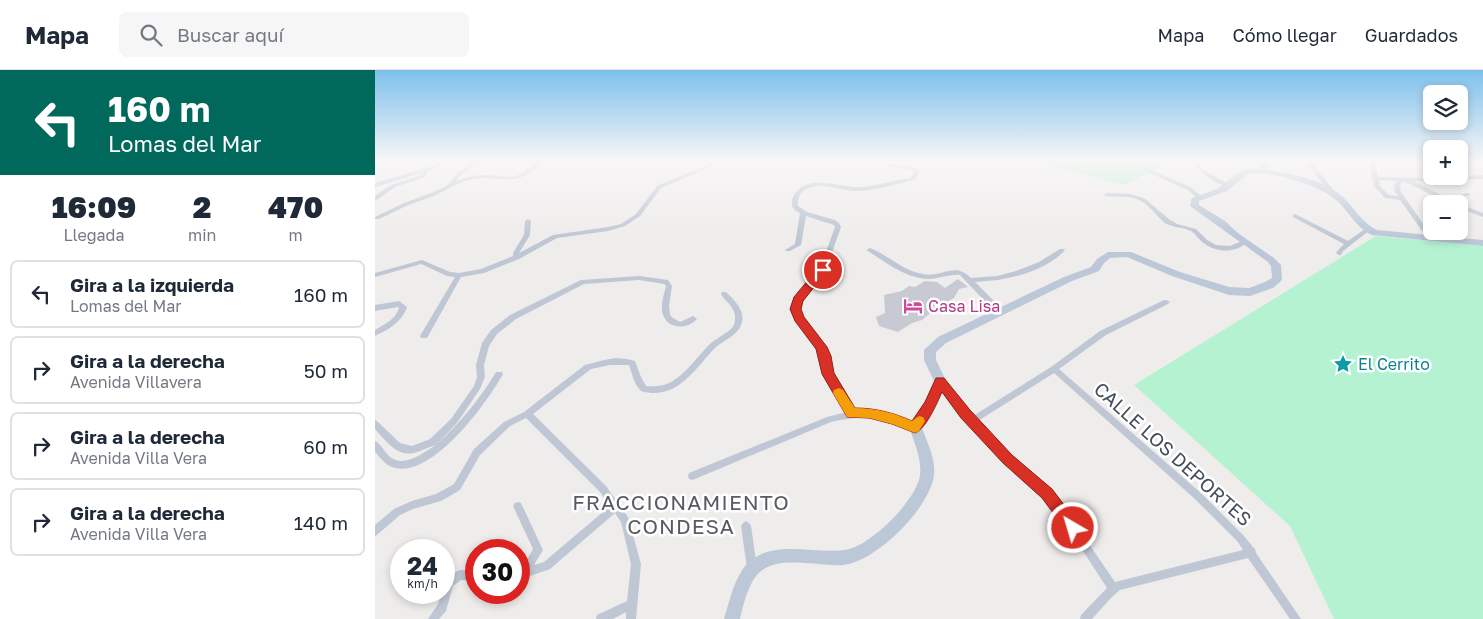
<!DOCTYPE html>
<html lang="es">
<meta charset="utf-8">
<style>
body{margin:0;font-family:"Golos Text",sans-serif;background:#f6f6f7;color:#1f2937;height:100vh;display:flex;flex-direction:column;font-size:19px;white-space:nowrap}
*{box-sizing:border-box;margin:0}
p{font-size:16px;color:#747a83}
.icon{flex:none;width:28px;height:28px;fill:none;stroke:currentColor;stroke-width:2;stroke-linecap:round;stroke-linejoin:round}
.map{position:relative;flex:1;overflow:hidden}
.side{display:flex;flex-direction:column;background:#fff;width:375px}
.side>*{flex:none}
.hud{background:#00695c;color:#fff;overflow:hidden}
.controls{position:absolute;left:1048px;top:15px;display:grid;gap:10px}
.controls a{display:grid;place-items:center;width:45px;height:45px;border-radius:8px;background:#fff;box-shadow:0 2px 8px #0003;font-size:25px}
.speed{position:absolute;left:15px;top:469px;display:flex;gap:10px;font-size:25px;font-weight:700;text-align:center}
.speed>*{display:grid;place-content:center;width:65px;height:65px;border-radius:50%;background:#fff;box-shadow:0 2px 8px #0003;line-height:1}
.speed small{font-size:12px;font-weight:400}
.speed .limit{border:8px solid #d22;background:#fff;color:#111}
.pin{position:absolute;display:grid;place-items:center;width:42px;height:42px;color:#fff;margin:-21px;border:2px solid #fff;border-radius:50%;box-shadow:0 1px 5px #0007}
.me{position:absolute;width:55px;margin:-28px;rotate:322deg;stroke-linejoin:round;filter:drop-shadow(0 0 4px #0008)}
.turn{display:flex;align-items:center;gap:18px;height:105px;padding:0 25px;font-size:22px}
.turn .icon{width:65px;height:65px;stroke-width:2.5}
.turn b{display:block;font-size:35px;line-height:42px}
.eta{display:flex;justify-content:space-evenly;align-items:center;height:85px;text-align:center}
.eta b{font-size:30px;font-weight:800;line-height:35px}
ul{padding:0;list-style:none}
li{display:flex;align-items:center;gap:15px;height:68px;margin:0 10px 8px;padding:0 15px;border:2px solid #e0e1e3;border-radius:8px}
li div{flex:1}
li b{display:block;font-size:19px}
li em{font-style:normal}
header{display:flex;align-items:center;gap:30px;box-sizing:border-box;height:70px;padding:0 25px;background:#fff;border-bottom:1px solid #e0e1e3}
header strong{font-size:24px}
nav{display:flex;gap:28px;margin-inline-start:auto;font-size:18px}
.search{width:350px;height:45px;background:#f6f6f7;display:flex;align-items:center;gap:12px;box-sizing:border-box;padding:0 18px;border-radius:8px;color:#747a83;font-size:19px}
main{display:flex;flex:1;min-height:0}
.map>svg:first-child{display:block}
</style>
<header>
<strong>Mapa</strong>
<div class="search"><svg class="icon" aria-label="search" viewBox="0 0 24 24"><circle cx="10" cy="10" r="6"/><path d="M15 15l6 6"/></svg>Buscar aquí</div>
<nav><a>Mapa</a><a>Cómo llegar</a><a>Guardados</a></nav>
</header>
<main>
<section class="side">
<div class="hud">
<div class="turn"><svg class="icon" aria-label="left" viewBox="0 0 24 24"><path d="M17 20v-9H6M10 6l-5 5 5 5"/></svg><div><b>160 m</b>Lomas del Mar</div></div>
</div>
<div class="eta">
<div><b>16:09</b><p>Llegada</p></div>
<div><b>2</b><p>min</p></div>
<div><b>470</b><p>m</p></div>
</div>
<ul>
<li><svg class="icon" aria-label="left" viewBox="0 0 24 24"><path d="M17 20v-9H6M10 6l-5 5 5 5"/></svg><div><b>Gira a la izquierda</b><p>Lomas del Mar</p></div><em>160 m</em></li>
<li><svg class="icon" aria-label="right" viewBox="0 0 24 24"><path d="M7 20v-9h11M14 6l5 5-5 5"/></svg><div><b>Gira a la derecha</b><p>Avenida Villavera</p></div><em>50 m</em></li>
<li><svg class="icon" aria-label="right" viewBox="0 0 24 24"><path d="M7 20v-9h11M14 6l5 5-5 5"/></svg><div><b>Gira a la derecha</b><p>Avenida Villa Vera</p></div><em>60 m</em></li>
<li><svg class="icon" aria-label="right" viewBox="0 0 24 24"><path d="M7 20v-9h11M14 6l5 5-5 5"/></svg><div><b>Gira a la derecha</b><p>Avenida Villa Vera</p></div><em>140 m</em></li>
</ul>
</section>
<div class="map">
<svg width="1108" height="549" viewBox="0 0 1108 549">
<rect width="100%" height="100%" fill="#efecec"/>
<g fill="#b5f2d1">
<polygon points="656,91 797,91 750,115"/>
<polygon points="1001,166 1108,176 1108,549 959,549 915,456 759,315"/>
</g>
<polygon fill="#c7cad3" points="583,209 593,217 584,219 579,228 559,240 547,250 537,253 523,262 504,256 501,247 510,243 509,225 527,221 534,216 540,217 550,211 562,212 570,218"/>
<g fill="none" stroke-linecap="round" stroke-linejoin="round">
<g fill="#bec7d3" fill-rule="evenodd">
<polygon points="70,91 77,91 52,101 50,107 20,117 0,131 0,126 16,115 46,105 46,103 0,117 0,113 48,99"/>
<path d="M101 91H107L86 105 81 111C91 107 101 105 112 105 122 105 134 109 144 105 151 101 157 96 163 91H169C139 122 126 102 93 110 82 113 72 120 61 125 54 128 47 130 39 133 27 137 16 144 4 149H0V147L29 133 56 123 72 116 82 103Z"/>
<path d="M253 91H272C268 94 257 94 253 91Z"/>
<polygon points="342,91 349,91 286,118 265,146 250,156 233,161 182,168 144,189 109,203 86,207 52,268 46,268 45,266 80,207 72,206 46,194 0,207 0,203 47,190 75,202 84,203 106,199 138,186 138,183 149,165 150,151 153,149 156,151 155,165 144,183 178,165 233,157 246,154 261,144 282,116"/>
<path d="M505 91C510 91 512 93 517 94 526 97 538 94 545 102L539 110C520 114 500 121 481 121 466 121 449 112 434 118 426 120 422 128 423 136L432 142 460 150 464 153 466 157 451 199 426 231 425 239 427 247 450 277 454 286 457 304 480 341C502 340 522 346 543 354L544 357 543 360 540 361C508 349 490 344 456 352L320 409 317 410 314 409 313 406 314 403 452 347 472 342 449 304 446 286 443 278 421 250 417 239 421 228 445 198 460 157 459 155 431 146 426 175 415 181H411L410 180 420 174 425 143C420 141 416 138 417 132 417 128 419 124 422 121 436 104 470 119 489 117 505 115 520 110 535 108L539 102 537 100 511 96Z"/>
<path d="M819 91H823C828 104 846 108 857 116L856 117C845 117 820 101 819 91Z"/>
<polygon points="887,91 893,91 891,101 888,103 885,101"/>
<polygon points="937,91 942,91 939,94 940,97 961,123 961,125 957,125 935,98 933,94"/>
<path d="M994 91H1000L1003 107 1040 108 1108 105V109L1038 111 1074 129 1091 123H1095V125L1079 131 1083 134H1075L1028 111 1025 116 1026 122 1058 168 1055 170 1053 169 1025 130 1010 128 999 116ZM1004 110 1022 111 1019 116 1020 122 1023 126 1014 125 1005 116Z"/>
<polygon points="770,97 817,118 828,128 827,129 823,129 813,120 768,100 768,98"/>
<path d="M732 123 755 124 769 128 795 150 802 154 821 159 832 170 841 175 855 176 869 170 872 172C862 183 842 183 830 174 824 170 821 164 816 161 808 157 798 158 790 153 781 146 775 135 764 130 754 125 741 128 730 126L729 125Z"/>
<polygon points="1084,134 1108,143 1108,147 1084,138"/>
<polygon points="920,144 973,171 990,159 994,159 995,160 968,181 966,185 964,185 961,183 964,179 969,174 918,147 918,145"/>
<path d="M495 178C513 185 528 201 548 204 568 208 579 191 596 208L622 206 641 201 664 192 685 179H689L690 180C674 198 646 206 623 210 615 211 608 211 600 212L628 240 629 242 625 245 622 244 585 205C574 204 564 209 554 209 532 209 510 192 493 181L492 180 493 179Z"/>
<path d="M264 206 293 210 297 216 294 236 295 245 298 248 305 252 318 246 322 249C311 261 290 259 287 241 286 233 289 224 291 216L289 214 264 210 209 214 141 249 122 264 114 276 109 295 110 307 105 319 82 353 62 374C85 353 105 329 121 302H127L128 304C112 333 56 411 17 397 9 394 5 387 0 382V371C6 374 9 381 14 386 28 399 48 383 61 375 54 377 46 381 39 383 22 387 10 370 0 359V350L3 352 25 373 37 376 55 369 76 349 99 316 102 307 101 295 107 273 116 260 135 245 206 210Z"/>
<path d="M347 222H351C359 230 370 240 367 252 364 265 349 270 340 278 322 296 306 325 276 323 272 322 268 323 265 320 259 313 257 304 254 295H235L216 299 158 344 231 416 253 447 266 494 261 549H251V542L238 549H221L222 545 252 531 256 494 246 452 240 443 175 499 144 510V497L153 488 158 479 138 436 140 433 143 432 146 433 168 480 159 495 169 492 235 436 225 422 151 348 135 356 105 385 85 420 66 431 38 439 25 445 3 464 0 466V455L19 439 37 431 61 424 79 414 99 379 129 352 149 342 210 295 229 290 241 288 252 289 260 291 266 307 271 316C281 317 289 316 298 311 312 302 322 287 334 275 340 269 349 265 356 259 359 256 360 253 360 249 361 239 352 232 347 226L346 224Z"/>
<path d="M789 230H791L795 232 793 234 731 265 684 299 827 424 869 466 878 477 880 479 881 483 926 549H915L873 488 745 520 736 528 717 549H705L706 545 732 518 695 461 669 427 642 405 594 353 561 311 562 309H568L598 346 676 297 725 261ZM679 303 821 430 863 472 868 480 740 512 701 455 675 421 648 399 603 351Z"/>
<path d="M24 231 32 237C28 251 13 260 0 266V260C10 254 21 249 24 238L23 237 0 241V235Z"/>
<polygon points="371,451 374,453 376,456 382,498 381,501 377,503 373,501 372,498 366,456 368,453"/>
<path d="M85 500 101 501V511L86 510 78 516 71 541 64 549H53L63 534 66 522H69C69 508 72 505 85 500Z"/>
</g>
<path fill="#bcc8d8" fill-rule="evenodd" d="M877 98C903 100 950 109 969 128 980 139 987 153 1002 160L1108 170V176L997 165C980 157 974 141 961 130 945 115 894 100 873 104L852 121 824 131V135L850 151 864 164 899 188 906 195 907 209 906 211 898 218 875 226 854 225 797 206 752 187 735 188 729 193 724 201 697 211 571 273 561 282V290L571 311 559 338 547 358C552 372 561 389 559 405 555 438 501 492 468 495 446 497 409 486 389 499 374 508 369 533 365 549H349C355 530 361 499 379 488 406 471 440 484 469 480 494 478 542 430 545 405 547 389 539 372 534 357L550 331 559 311 549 290V280L563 267 689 207 716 197 722 189 733 182H756L805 202 854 217 874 218 890 212 897 208 896 196 893 192 815 136 817 128 842 119 864 102Z"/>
</g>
<linearGradient id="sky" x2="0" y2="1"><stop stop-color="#7dc0ec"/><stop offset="0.54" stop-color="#f8f6f6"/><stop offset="1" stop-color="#f8f6f6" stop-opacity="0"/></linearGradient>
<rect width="1108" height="167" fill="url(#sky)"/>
<path fill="#d93025" stroke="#8d1f18" d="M448 196 453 200 428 231 426 239 429 247 452 277 456 286 459 303 480 338C501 338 519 343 537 351L550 332 561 308H569L595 340 637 385 677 419 703 453 705 458 703 463 698 465 693 463 667 428 628 393 586 348 567 322C562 333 551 359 540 363L517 354 494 348 472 347 447 304 441 279 420 251 415 239 419 227 444 197Z"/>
<path fill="#f59e0b" d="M464 318 468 320 480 338C501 338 519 343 537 351L544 346 548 347 550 351 544 361 540 363 517 354 494 348 472 347 458 323 459 320Z"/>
<defs>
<g id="hotel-bare" transform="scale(1.5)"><path d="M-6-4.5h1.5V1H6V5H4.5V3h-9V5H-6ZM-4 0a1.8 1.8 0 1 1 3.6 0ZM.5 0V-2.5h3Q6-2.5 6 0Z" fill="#d1479c" stroke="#fff" stroke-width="2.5" paint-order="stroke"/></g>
<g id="sight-bare" transform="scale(1.5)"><path d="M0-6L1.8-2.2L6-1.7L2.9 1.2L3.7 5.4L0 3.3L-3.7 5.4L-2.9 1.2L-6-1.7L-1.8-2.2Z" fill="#0f9aa8" stroke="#fff" stroke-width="2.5" paint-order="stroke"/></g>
</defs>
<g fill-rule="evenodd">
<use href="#hotel-bare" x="538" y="236"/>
<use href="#sight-bare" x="968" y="294"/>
</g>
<g text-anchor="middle" stroke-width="5" stroke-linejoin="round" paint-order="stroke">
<g font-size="16" fill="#b23c85" stroke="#fff" text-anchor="start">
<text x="553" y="242">Casa Lisa</text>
</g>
<g font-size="16" fill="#0d838f" stroke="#fff" text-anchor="start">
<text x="983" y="300">El Cerrito</text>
</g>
<g font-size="19" fill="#434e5b" stroke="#fff">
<text transform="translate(798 384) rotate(42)" y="7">CALLE LOS DEPORTES</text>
</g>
<g font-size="21" letter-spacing="1" fill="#585c62" stroke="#fff">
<text x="306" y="440">FRACCIONAMIENTO<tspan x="306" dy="24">CONDESA</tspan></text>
</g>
</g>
</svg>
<div class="controls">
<a><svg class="icon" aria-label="layers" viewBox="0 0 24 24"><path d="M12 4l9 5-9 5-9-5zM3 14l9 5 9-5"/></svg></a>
<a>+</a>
<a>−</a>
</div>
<div class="speed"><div>24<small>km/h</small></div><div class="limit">30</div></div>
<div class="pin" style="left:448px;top:200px;background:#d93025"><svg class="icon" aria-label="arrive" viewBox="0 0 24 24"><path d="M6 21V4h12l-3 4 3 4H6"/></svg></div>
<svg class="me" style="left:698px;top:458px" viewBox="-20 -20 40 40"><circle r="17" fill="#d93025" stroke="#fff" stroke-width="3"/><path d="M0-11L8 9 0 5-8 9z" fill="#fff"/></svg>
</div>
</main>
